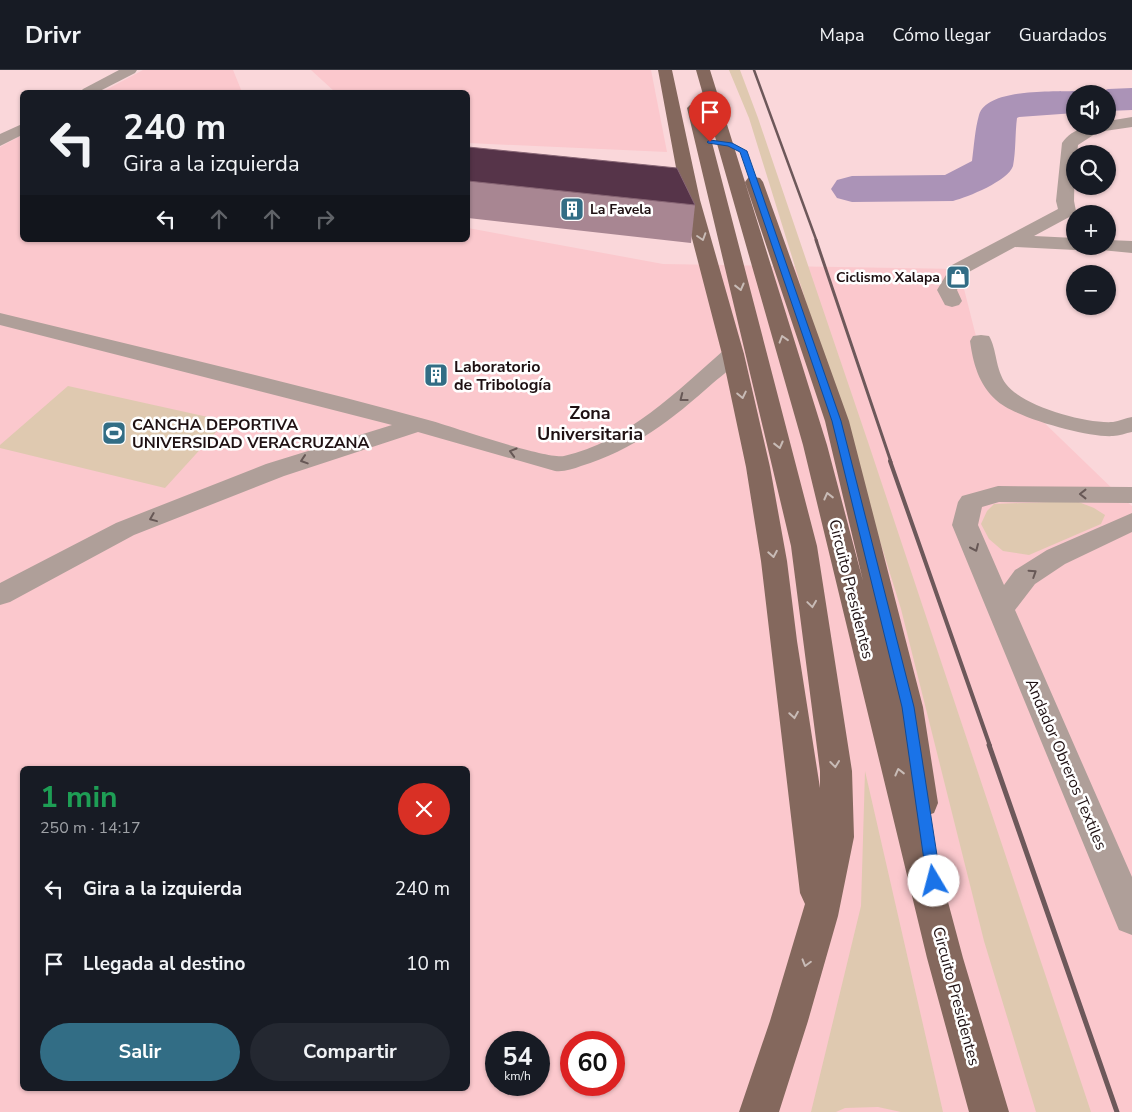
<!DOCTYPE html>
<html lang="es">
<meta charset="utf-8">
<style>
body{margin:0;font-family:"Nunito Sans",sans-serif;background:#242831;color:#f1f3f6;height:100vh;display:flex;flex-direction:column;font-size:19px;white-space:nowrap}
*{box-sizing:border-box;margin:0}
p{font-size:16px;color:#9ea1a6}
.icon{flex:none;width:28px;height:28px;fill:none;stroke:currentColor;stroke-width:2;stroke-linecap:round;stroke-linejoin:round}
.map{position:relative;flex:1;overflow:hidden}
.side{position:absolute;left:20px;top:696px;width:450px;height:325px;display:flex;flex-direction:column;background:#171b24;border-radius:8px;box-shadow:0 1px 4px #0004}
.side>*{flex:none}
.hud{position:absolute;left:20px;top:20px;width:450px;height:152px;border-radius:8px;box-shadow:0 1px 4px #0004;background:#171b24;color:#f1f3f6;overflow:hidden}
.tools{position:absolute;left:1066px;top:15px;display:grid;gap:10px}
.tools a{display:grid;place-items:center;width:50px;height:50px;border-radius:50%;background:#171b24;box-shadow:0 1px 4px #0004;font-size:25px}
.speed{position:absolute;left:485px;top:961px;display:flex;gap:10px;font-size:25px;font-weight:700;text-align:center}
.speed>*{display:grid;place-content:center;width:65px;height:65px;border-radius:50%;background:#171b24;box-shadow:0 1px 4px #0004;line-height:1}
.speed small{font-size:12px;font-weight:400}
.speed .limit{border:8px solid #d22;background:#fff;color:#111}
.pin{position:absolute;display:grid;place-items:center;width:42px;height:42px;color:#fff;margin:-51px -21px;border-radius:50% 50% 50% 0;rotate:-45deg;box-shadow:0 0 5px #0007}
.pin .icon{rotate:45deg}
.me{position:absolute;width:55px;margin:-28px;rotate:352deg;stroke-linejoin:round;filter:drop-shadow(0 0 4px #0008)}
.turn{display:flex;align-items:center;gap:18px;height:105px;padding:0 20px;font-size:22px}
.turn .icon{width:65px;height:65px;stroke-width:2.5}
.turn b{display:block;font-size:35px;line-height:42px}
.lanes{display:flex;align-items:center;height:48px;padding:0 20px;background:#0003;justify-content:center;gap:25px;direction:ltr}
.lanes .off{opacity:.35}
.round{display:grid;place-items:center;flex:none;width:52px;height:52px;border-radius:26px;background:#242831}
.overview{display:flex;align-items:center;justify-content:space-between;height:85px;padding:0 20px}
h1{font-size:30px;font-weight:700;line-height:38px;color:#1e9e55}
.primary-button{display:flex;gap:10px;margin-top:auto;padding:10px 20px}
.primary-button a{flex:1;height:58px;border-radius:30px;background:#326d85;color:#fff;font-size:20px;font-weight:700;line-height:58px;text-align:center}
.primary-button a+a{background:#242831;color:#f1f3f6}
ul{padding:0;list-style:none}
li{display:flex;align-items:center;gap:15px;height:75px;padding:0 20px}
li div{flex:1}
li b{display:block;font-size:19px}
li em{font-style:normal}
header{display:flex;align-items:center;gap:30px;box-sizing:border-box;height:70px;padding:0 25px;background:#171b24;border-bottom:1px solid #363941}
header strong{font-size:24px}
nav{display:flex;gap:28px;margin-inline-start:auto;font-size:18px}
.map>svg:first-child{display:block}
</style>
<header>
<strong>Drivr</strong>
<nav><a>Mapa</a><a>Cómo llegar</a><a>Guardados</a></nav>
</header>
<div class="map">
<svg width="1132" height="1042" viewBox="0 0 1132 1042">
<rect width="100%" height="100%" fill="#fad7da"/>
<g fill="#fbc8cd" fill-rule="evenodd">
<polygon points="143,0 233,0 242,22 102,22"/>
<polygon points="311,0 651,0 667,82 468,73 468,22 335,22"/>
<path d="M22 65V170H468V158L663 194 959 199 984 298 1031 340 1119 425 1132 436V1042H0V77ZM22 699H468V1019H22ZM496 972H539V1015H496ZM571 972H614V1015H571Z"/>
</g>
<g fill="#dfc9b0">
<polygon points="729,0 740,0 758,48 868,372 1091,1042 1036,1042 984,871 901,539 749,48"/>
<polygon points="68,316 226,351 165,418 0,378 0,375"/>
<polygon points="1076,431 1094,438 1105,445 1101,454 1029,485 1003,481 989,469 981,454 987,441 994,434"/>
<polygon points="865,701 943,1042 901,1042 878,1037 845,1038 836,1042 811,1042 861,836"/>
</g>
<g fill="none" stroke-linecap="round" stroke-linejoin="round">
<g fill="#ab93b7" fill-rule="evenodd">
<polygon points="1132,18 1132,40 1108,41 1108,24 1094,24 1108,19"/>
<path d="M1075 21 1087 24H1075V43L1019 47 1017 48C1015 63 1016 81 1013 96 1008 111 968 127 953 131L852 132 837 128 831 119 837 110 852 106 945 105 972 91C974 76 975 59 979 45 987 18 1052 22 1075 21Z"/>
</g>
<g fill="#af9f99" fill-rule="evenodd">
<polygon points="119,0 137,0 135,3 98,22 80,22 83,19"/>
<path d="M1132 47V57L1098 62 1078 75 1077 84H1075L1074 131 1076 141 1073 145 1034 166 1075 168V176H1083L1082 178 1075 180 1015 177 967 203 957 220 962 231 959 235 952 237 945 235 937 220 952 195 1058 139 1056 131 1062 73C1073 57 1090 56 1108 56V51Z"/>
<polygon points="22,54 22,65 0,76 0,64"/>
<polygon points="1108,170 1132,171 1132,183 1101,180 1099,176 1108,176"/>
<path d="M0 243C144 278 289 312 432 351 456 358 545 389 564 386 625 373 680 319 725 279L733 278 741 279 744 284C736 295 724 304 713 313 674 348 632 381 581 396 573 399 564 402 555 401L418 362 284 406 134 465 10 532 0 535V513L116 453 266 394 392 355 0 255Z"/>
<path d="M981 265 989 266C997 279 995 299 1006 314 1022 336 1086 354 1113 352 1119 351 1126 348 1132 347V362C1126 363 1119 366 1113 366 1089 368 1013 347 996 330 979 315 973 293 970 271L973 266Z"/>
<polygon points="998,416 1132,417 1132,433 999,432 982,437 978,455 1004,515 1015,500 1047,480 1132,443 1132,462 1065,494 1035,514 1015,540 1132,807 1132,865 1119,860 1114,848 952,455 958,432 962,426"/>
</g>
<g fill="#84685d" fill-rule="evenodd">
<polygon points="658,0 672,0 700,130 744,284 770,397 787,491 797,571 820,718 820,701 791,476 687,38 690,35 700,35 703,38 817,476 852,701 854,767 838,846 808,951 779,1042 739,1042 770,951 805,834 800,823 761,491 746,397 722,284 682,130"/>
<polygon points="696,0 710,0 827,375 863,511 825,351 745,112 748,108 754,107 760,108 763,112 849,351 923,637 938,733 934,743 925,746 963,888 1009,1042 969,1042 927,888 803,375"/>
</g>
<polyline stroke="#6d585a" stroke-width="2.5" points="754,0 817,172"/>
<polyline stroke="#6d585a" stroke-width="3" points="816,170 891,392"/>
<polyline stroke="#6d585a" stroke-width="4" points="890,391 990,676"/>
<polyline stroke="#6d585a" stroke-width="5" points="989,675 1117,1042"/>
</g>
<polygon fill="#a88692" points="468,77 695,135 691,173 468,148"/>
<polygon fill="#563449" stroke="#876574" points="468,77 677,98 695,135 468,111"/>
<defs><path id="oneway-chevron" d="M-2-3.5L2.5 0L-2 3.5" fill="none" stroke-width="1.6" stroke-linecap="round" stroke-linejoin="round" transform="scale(1.25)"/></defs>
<g stroke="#c8bbb6">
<use href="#oneway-chevron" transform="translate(702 167) rotate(72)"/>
<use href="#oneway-chevron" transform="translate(740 217) rotate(76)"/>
<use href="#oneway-chevron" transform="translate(783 269) rotate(-107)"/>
<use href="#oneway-chevron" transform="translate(742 325) rotate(78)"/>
<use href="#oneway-chevron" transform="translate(779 375) rotate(76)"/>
<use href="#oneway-chevron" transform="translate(828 426) rotate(-104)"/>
<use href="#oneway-chevron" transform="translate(773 484) rotate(80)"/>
<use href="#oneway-chevron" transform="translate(812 534) rotate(82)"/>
<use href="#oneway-chevron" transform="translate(794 645) rotate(81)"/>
<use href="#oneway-chevron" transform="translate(835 694) rotate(83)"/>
<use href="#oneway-chevron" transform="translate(899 702) rotate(-104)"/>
<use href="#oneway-chevron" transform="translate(806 893) rotate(106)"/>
</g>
<g stroke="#675856">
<use href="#oneway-chevron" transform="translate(683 328) rotate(142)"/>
<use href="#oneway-chevron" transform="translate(513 382) rotate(-164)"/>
<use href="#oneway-chevron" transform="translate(304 390) rotate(162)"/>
<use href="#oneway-chevron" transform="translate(1083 424) rotate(180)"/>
<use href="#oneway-chevron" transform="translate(153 448) rotate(158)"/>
<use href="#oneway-chevron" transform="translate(975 478) rotate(66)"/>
<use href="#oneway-chevron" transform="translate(1033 503) rotate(-33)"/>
</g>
<polygon fill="#1a73e8" stroke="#114b97" points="710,70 732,73 747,81 841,351 914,637 941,811 939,815 934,817 929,815 927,811 902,637 832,351 740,82 728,76 708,73 707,72"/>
<defs>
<g id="building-square" transform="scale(1.25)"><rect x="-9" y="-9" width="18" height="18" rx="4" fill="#326d85" stroke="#fff"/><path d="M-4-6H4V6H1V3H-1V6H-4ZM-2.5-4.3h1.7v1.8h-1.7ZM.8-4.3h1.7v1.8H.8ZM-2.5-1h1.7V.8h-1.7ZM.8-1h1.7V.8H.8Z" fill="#fff"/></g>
<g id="shop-square" transform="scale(1.25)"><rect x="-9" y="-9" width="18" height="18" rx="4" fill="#326d85" stroke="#fff"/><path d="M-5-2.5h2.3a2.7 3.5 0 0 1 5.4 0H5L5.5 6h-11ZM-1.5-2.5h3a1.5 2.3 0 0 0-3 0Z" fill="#fff"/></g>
<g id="stadium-square" transform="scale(1.25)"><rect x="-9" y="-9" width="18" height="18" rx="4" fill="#326d85" stroke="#fff"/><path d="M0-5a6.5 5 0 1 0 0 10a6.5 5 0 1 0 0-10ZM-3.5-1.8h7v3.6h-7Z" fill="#fff"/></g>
</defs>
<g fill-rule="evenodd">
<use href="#building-square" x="572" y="139"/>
<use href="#shop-square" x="958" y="207"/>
<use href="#building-square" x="436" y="305"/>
<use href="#stadium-square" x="114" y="363"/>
</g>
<g text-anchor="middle" stroke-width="5" stroke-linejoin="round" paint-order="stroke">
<g font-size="14" font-weight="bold" fill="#1f1113" stroke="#fff" text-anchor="start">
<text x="590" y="144">La Favela</text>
<text x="940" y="212" text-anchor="end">Ciclismo Xalapa</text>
</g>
<g font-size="16" font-weight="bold" fill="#1f1113" stroke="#fff" text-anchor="start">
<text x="454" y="302">Laboratorio<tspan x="454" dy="18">de Tribología</tspan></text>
<text x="132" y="360">CANCHA DEPORTIVA<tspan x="132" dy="18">UNIVERSIDAD VERACRUZANA</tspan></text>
</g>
<g font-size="16" fill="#1f1113" stroke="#fff">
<text transform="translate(852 519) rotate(76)" y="6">Circuito Presidentes</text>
<text transform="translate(1067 694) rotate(67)" y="6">Andador Obreros Textiles</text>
<text transform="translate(957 926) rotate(75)" y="6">Circuito Presidentes</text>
</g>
<g font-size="18" font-weight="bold" fill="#1f1113" stroke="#fff">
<text x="590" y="349">Zona<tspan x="590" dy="21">Universitaria</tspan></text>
</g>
</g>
</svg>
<div class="tools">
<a><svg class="icon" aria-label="sound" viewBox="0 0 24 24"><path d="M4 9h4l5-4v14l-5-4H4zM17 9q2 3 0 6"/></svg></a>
<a><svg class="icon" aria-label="search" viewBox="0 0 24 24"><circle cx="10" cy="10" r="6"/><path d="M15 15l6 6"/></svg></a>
<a>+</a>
<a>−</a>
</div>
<div class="speed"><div>54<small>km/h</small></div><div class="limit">60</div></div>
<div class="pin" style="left:710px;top:72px;background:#d93025"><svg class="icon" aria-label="arrive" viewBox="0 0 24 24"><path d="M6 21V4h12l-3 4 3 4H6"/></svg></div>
<svg class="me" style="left:934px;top:811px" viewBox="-20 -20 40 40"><circle r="19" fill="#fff"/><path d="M0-13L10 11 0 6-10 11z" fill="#1a73e8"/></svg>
<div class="hud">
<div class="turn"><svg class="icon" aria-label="left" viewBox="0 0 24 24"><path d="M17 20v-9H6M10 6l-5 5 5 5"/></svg><div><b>240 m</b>Gira a la izquierda</div></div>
<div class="lanes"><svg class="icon" aria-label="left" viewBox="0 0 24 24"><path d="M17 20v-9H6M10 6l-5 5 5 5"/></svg><svg class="icon off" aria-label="ahead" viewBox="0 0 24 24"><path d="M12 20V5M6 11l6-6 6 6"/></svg><svg class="icon off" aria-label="ahead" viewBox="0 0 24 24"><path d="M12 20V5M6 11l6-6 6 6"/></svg><svg class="icon off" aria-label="right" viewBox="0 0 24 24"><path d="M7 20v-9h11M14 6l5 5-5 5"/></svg></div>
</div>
<section class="side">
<div class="overview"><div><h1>1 min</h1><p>250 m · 14:17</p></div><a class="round" style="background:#d93025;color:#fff"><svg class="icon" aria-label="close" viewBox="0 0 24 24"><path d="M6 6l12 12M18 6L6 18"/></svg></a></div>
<ul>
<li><svg class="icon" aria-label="left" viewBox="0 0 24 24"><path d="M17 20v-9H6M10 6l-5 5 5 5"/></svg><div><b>Gira a la izquierda</b></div><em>240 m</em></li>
<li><svg class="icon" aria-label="arrive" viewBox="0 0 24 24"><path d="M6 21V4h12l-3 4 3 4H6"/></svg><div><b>Llegada al destino</b></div><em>10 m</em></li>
</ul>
<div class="primary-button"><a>Salir</a><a>Compartir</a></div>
</section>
</div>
